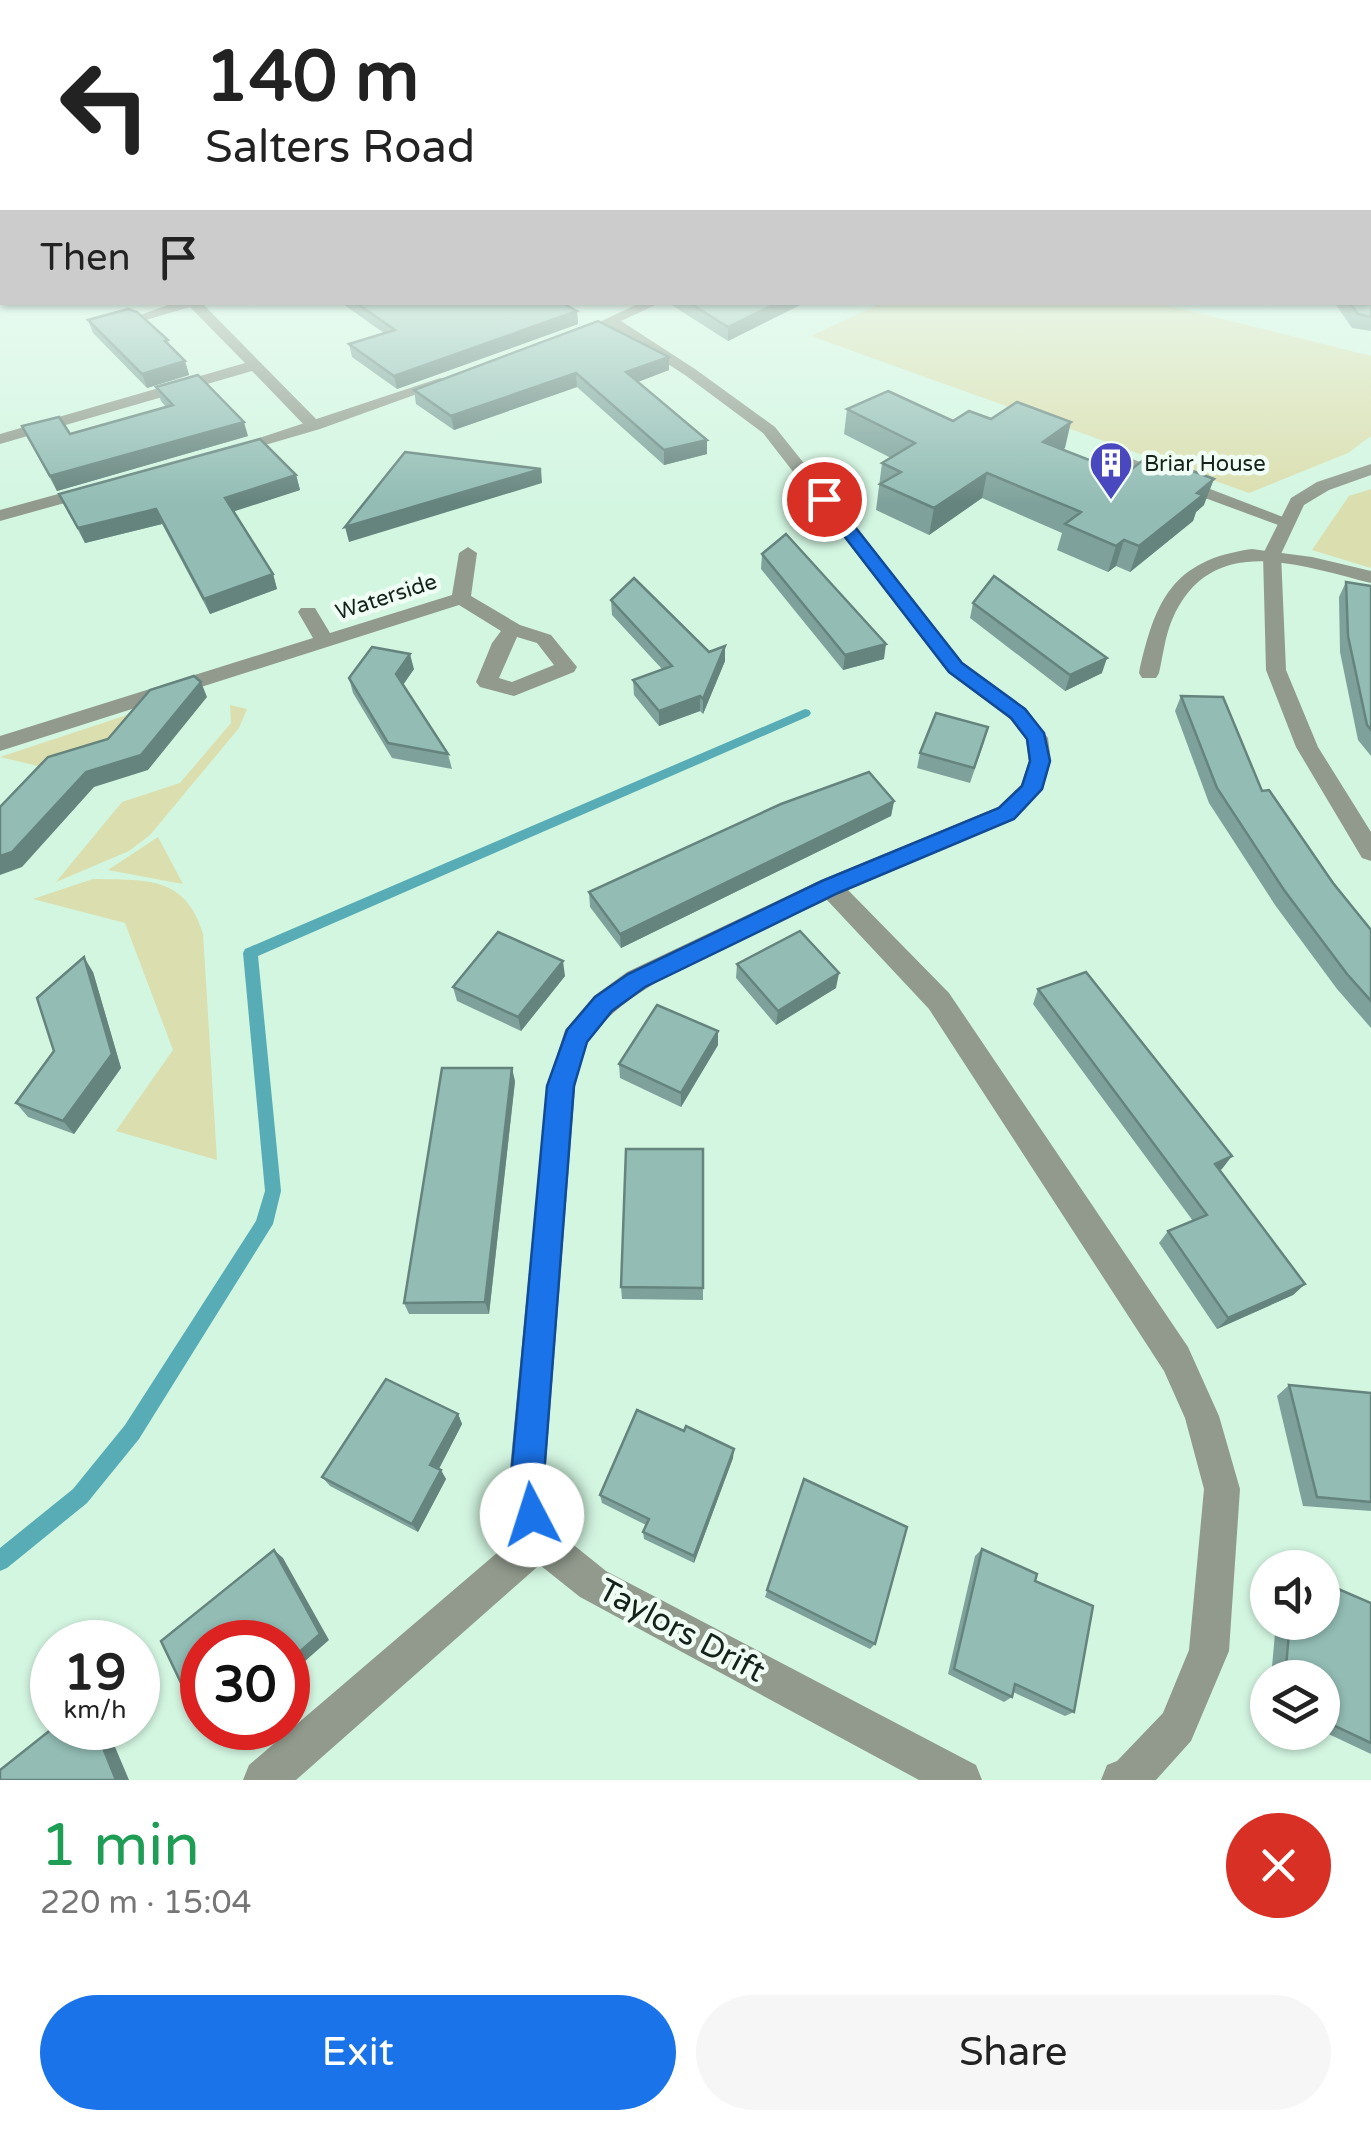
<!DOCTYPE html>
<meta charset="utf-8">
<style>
body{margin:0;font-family:"Varela Round",sans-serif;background:#f6f6f6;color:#222;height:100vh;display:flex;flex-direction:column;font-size:38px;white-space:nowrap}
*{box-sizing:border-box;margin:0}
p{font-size:32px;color:#767676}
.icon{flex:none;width:55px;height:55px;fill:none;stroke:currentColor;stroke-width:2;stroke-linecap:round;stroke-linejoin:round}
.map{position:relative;height:1780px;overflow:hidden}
.sheet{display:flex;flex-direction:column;background:#fff;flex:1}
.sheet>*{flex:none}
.banner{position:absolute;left:0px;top:0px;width:1372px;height:305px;box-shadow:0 2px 8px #0004;background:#fff;color:#222;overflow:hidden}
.controls{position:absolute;left:1250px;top:1550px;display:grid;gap:20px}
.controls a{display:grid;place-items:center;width:90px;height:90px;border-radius:50%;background:#fff;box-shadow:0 2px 8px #0004;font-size:50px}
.speed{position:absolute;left:30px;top:1620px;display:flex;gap:20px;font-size:50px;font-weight:700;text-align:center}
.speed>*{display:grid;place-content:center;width:130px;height:130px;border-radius:50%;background:#fff;box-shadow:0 2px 8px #0004;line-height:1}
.speed small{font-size:25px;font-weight:400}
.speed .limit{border:15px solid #d22;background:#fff;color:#111}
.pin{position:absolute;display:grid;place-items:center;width:85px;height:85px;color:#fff;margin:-42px;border:5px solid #fff;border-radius:50%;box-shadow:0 2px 10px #0007}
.me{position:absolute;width:110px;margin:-55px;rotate:355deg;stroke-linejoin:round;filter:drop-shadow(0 0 8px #0008)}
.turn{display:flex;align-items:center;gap:35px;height:210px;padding:0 40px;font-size:45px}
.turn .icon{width:130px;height:130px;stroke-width:2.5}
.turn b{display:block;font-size:70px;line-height:85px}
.then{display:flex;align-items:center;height:95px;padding:0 40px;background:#0003;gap:20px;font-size:38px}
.round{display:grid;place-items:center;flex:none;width:105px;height:105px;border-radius:52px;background:#f6f6f6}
.headline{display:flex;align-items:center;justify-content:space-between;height:170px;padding:0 40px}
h1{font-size:60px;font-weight:600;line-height:75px;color:#1e9e55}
.cta{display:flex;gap:20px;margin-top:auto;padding:20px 40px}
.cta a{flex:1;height:115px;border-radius:60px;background:#1a73e8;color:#fff;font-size:40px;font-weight:600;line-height:115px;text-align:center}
.cta a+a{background:#f6f6f6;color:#222}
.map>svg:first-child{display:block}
</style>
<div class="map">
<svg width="1371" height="1780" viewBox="0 0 1371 1780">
<rect width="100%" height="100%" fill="#d3f6e1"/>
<g fill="#dbdeae">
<polygon points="881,303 1158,303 1371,356 1371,436 1348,453 1249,493 811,336"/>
<polygon points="1371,489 1371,568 1312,550 1349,496"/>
<polygon points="230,705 247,709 239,728 150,835 129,851 56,882 122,802 180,783 231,723"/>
<polygon points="130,714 102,746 38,766 0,757"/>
<polygon points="158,837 183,884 108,870"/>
<path d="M93 879C147 880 186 876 203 934L217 1160 116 1131 173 1050 125 923 33 899Z"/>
</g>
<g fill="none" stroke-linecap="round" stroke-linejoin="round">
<polygon fill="#57acb6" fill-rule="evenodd" points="805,709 809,710 811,713 809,716 258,956 281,1191 273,1224 139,1439 87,1503 7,1568 0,1571 0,1548 73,1489 125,1425 256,1221 265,1191 243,953 245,949"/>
<g fill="#919a8d" fill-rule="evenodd">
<polygon points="176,302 201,302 320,423 320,429 308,429 252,371 0,444 0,434 245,363 190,307 139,322 132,318"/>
<polygon points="1102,452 1114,452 1296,522 1287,527 1281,526 1102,460"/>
<path d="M1252 549 1312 557 1371 571V583C1299 565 1210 531 1172 620 1165 636 1163 656 1159 673L1156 678H1142L1139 673C1155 601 1172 560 1252 549Z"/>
<polygon points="539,1522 552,1528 558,1541 552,1554 296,1780 243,1780 249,1765 526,1528"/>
</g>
<g fill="#919a8d" fill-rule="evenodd">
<path d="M642 302H662L621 321 695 369 775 427 963 663 1026 709 1048 738 1051 761 1043 789 1014 819 848 890 949 993 1188 1347 1219 1416 1240 1489 1229 1651 1191 1741 1156 1780H1101L1107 1765 1117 1761 1163 1713 1189 1650 1204 1489 1185 1418 1164 1371 929 1009 827 900C763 931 623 982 588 1042 581 1055 579 1073 575 1087L544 1489 555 1530 606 1571 976 1765 982 1780H919L580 1597 526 1554 508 1489 547 1087 565 1030 594 996 627 972 821 880 998 807 1021 785 1029 761 1026 739 1010 719 949 673 763 433 685 375 609 326 600 329 593 325Z"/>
<polygon points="440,378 453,381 320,429 231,455 223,450"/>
<polygon points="1371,464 1371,475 1329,490 1304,505 1281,554 1286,670 1318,747 1371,832 1371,861 1362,858 1296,747 1266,670 1263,554 1291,498 1317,482"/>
<polygon points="91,485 97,486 97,494 0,521 0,510"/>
<path d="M468 547 477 553 471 596 520 625 551 635 577 667 574 672 514 696 480 687 476 682 492 643 501 631 459 605 0 751V736L313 638 298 612 301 608H315L330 633 452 595 459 553ZM517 637 537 643 554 665 512 682 499 678Z"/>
</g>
</g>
<g fill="#7ea29b">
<polygon points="1370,256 1371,256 1371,331 1352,328 1334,302 1370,302"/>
<polygon points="340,302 560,302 577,311 578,324 397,389 352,357 349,344 384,333"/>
<polygon points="667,302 806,302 728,341"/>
<polygon points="88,320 170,346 185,361 189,375 147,388 93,333"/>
<polygon points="598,321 669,370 638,382 707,454 664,465 577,387 454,430 416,404 414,390"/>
<polygon points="156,387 248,436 57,491 22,426 70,434 166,407 161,401"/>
<polygon points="847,409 953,421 1065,448 1062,449 1204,505 1196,512 1193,521 1130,572 1116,566 1108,572 1057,550 1062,533 982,498 929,535 876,510 882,463 891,458 844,434"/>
<polygon points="296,475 300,490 233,511 273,574 277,589 210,614 162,524 85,543 59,494"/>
<polygon points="762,554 884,659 843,670 761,569"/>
<polygon points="1346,582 1371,586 1371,756 1358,740 1340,652 1339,597"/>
<polygon points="611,600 725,661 703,714 700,711 659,726 634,695 633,680 662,669 612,615"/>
<polygon points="973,603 1102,673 1065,691 970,618"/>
<polygon points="414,669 403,685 448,754 452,769 392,758 353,693 349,678"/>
<polygon points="1181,696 1262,791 1371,930 1371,1028 1337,989 1275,905 1209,803 1175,711"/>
<polygon points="984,742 970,783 917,768 920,753"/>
<polygon points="894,801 891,816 621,948 590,907 589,892"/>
<polygon points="737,964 836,988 776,1025 736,978"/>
<polygon points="93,972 121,1068 74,1134 28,1117 16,1103 54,1051"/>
<polygon points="565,976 521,1031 457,1001 453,987"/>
<polygon points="1038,989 1222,1169 1220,1170 1305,1284 1293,1295 1217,1329 1159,1243 1168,1231 1193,1221 1033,1004"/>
<polygon points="718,1045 681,1107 620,1078 619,1064"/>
<polygon points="515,1081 489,1314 409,1314 404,1303"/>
<polygon points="621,1287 703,1288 703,1300 622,1299"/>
<polygon points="1289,1385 1371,1393 1371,1511 1303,1506 1277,1396"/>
<polygon points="458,1414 462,1424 439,1469 446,1479 418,1532 330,1486 322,1477"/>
<polygon points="733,1458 694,1563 644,1539 643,1532 646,1525 602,1503 600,1495"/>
<polygon points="804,1479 875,1644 870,1649 765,1597"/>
<polygon points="982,1549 1035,1581 1074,1712 1065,1716 1013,1692 1012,1697 1004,1702 948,1674 975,1556"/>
<polygon points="1371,1603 1371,1754 1322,1731 1322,1678 1271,1678 1276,1622 1322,1622"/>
</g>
<g fill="#66847e">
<polygon points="779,302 806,302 728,341 728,327"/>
<polygon points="577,311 578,324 397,389 394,376"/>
<polygon points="669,357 669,370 627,386 626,372"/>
<polygon points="185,361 189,375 147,388 142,374"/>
<polygon points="576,373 577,387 454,430 451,416"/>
<polygon points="244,422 248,436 57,491 50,476"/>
<polygon points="1071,422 1065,448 1037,467 1043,442"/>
<polygon points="707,440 707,454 664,465 664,450"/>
<polygon points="541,469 542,483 349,542 345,527"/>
<polygon points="987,473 982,498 929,535 934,508"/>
<polygon points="296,475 300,490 229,513 225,498"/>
<polygon points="1214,479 1204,505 1196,512 1193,521 1130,572 1139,546"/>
<polygon points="156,509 162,524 85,543 78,528"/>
<polygon points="1124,540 1116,566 1108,572 1116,546"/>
<polygon points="273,574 277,589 210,614 204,599"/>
<polygon points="886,644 884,659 843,670 845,655"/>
<polygon points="725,646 725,661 703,714 703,699"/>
<polygon points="410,654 414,669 400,689 396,674"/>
<polygon points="1107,658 1102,673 1065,691 1070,675"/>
<polygon points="201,682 207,697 148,770 94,787 22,867 0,875 0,856 86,772"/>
<polygon points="700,696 700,711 659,726 659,711"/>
<polygon points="894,801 891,816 621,948 620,934"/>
<polygon points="84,957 93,972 121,1068 74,1134 63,1121"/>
<polygon points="563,961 565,976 521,1031 518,1017"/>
<polygon points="839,973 836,988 776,1025 778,1011"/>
<polygon points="718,1031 718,1045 681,1107 681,1093"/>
<polygon points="512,1068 515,1081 489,1314 485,1302"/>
<polygon points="1232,1156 1222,1169 1205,1177 1215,1164"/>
<polygon points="1305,1284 1293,1295 1217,1329 1228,1318"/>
<polygon points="458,1414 462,1424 436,1474 430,1465"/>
<polygon points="734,1449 733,1458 694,1563 694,1556"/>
<polygon points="441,1470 446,1479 418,1532 412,1524"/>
<polygon points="274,1550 283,1558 329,1640 288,1676 288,1662"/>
<polygon points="95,1728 107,1728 129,1780 116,1780"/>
<polygon points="211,1728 227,1728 216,1736 205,1733"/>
</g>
<g fill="#92bcb4" stroke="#66847e" stroke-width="2.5">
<polygon points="1370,292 1371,317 1358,314 1349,302 1370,302"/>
<polygon points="355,302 560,302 577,311 394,376 349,344 395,330"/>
<polygon points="688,302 779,302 728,327"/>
<polygon points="128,309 137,312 168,340 165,341 185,361 142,374 88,320"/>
<polygon points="598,321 669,357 626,372 707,440 664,450 576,373 451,416 414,390"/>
<polygon points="198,375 244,422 50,476 22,426 59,417 70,434 173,405 156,387"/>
<polygon points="888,391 953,421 969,411 991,419 1017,402 1071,422 1043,442 1125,474 1150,455 1214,479 1197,493 1203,495 1139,546 1124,540 1116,546 1065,524 1081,512 987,473 934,508 880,484 901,472 882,463 915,443 847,409"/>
<polygon points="260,439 296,475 225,498 273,574 204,599 156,509 78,528 59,494"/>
<polygon points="405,452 541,469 345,527"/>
<polygon points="786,534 886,644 845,655 762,554"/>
<polygon points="994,576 1107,658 1070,675 973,603"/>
<polygon points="634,578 709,652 725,646 703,699 700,696 659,711 633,680 672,666 611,600"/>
<polygon points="1346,582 1371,586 1371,730 1367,725 1348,636"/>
<polygon points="372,647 410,654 396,674 448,754 388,743 349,678"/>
<polygon points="194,676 201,682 141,755 86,772 12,852 0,856 0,807 48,757 108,739 150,690"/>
<polygon points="1181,696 1223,697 1262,791 1269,790 1333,883 1371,930 1371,1001 1347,974 1284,890 1217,788"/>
<polygon points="936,713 988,727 974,768 920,753"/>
<polygon points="869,772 894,801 620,934 589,892 781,804"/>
<polygon points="800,931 839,973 778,1011 737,964"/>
<polygon points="498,932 563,961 518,1017 453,987"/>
<polygon points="84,957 112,1054 63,1121 16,1103 54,1051 37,998"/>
<polygon points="1086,972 1232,1156 1215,1164 1305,1284 1228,1318 1168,1231 1207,1215 1038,989"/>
<polygon points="657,1005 718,1031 681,1093 619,1064"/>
<polygon points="442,1068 512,1068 485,1302 404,1303"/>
<polygon points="626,1149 703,1149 703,1288 621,1287"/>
<polygon points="386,1379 458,1414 430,1465 441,1470 412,1524 322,1477"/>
<polygon points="1289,1385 1371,1393 1371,1502 1317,1497"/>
<polygon points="637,1410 684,1431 686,1426 734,1449 694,1556 643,1532 649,1519 600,1495"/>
<polygon points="804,1479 907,1527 875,1644 767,1590"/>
<polygon points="982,1549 1037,1574 1035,1581 1093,1606 1074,1712 1015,1684 1012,1697 954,1669"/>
<polygon points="274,1550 320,1634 288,1662 288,1642 202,1642 202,1728 211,1728 205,1733 161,1641"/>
<polygon points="1322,1582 1371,1603 1371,1743 1322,1720 1322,1678 1285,1678 1290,1622 1322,1622"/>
<polygon points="53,1728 95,1728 116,1780 0,1780 0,1770"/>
</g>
<linearGradient id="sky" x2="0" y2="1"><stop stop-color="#6eb1d4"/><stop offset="0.51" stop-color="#ebfbf2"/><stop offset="1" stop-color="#ebfbf2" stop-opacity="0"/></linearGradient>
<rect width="1371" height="504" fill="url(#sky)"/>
<polygon fill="#1a73e8" stroke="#114b97" stroke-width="2.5" points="818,495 830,495 962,663 1025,709 1044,733 1050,761 1042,789 1014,819 838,893 645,987 612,1011 587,1042 574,1086 543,1488 549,1515 544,1527 532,1532 521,1527 510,1488 547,1086 567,1030 595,997 628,974 822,881 999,808 1022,786 1030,761 1027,739 1011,718 949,672 818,502"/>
<defs>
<g id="building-pin" transform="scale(2.25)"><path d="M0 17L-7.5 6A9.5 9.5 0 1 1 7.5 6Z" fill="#4a48be" stroke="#effdf5"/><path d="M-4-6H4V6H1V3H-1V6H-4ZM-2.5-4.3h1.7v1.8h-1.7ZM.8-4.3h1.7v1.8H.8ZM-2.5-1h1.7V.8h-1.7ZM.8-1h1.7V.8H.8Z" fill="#fff"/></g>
</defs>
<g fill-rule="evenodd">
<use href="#building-pin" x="1111" y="463"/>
</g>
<g text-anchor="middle" stroke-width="9" stroke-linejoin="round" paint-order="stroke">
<g font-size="22" fill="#15221b" stroke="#effdf5" text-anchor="start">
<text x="1144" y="471">Briar House</text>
</g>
<g font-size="22" fill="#15221b" stroke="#effdf5">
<text transform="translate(386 596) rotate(-18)" y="8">Waterside</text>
</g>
<g font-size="32" fill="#15221b" stroke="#effdf5">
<text transform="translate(682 1630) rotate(28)" y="11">Taylors Drift</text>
</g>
</g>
</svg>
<div class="controls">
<a><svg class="icon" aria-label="sound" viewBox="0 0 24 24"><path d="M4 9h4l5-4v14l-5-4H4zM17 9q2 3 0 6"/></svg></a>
<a><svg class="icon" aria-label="layers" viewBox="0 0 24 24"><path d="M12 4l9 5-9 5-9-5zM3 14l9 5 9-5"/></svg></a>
</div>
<div class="speed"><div>19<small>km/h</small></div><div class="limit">30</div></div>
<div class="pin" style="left:824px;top:499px;background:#d93025"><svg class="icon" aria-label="arrive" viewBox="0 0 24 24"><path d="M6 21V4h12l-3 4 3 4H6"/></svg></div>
<svg class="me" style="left:532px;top:1515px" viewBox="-20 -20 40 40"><circle r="19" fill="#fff"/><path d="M0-13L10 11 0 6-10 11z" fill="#1a73e8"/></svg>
<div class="banner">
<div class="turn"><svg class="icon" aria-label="left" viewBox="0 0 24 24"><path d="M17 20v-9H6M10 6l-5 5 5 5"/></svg><div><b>140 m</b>Salters Road</div></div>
<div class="then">Then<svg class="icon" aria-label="arrive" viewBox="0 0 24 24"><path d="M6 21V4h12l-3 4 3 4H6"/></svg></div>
</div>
</div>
<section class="sheet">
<div class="headline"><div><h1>1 min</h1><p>220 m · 15:04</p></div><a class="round" style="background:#d93025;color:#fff"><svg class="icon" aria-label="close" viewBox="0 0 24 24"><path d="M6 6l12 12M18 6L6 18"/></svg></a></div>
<div class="cta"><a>Exit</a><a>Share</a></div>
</section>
